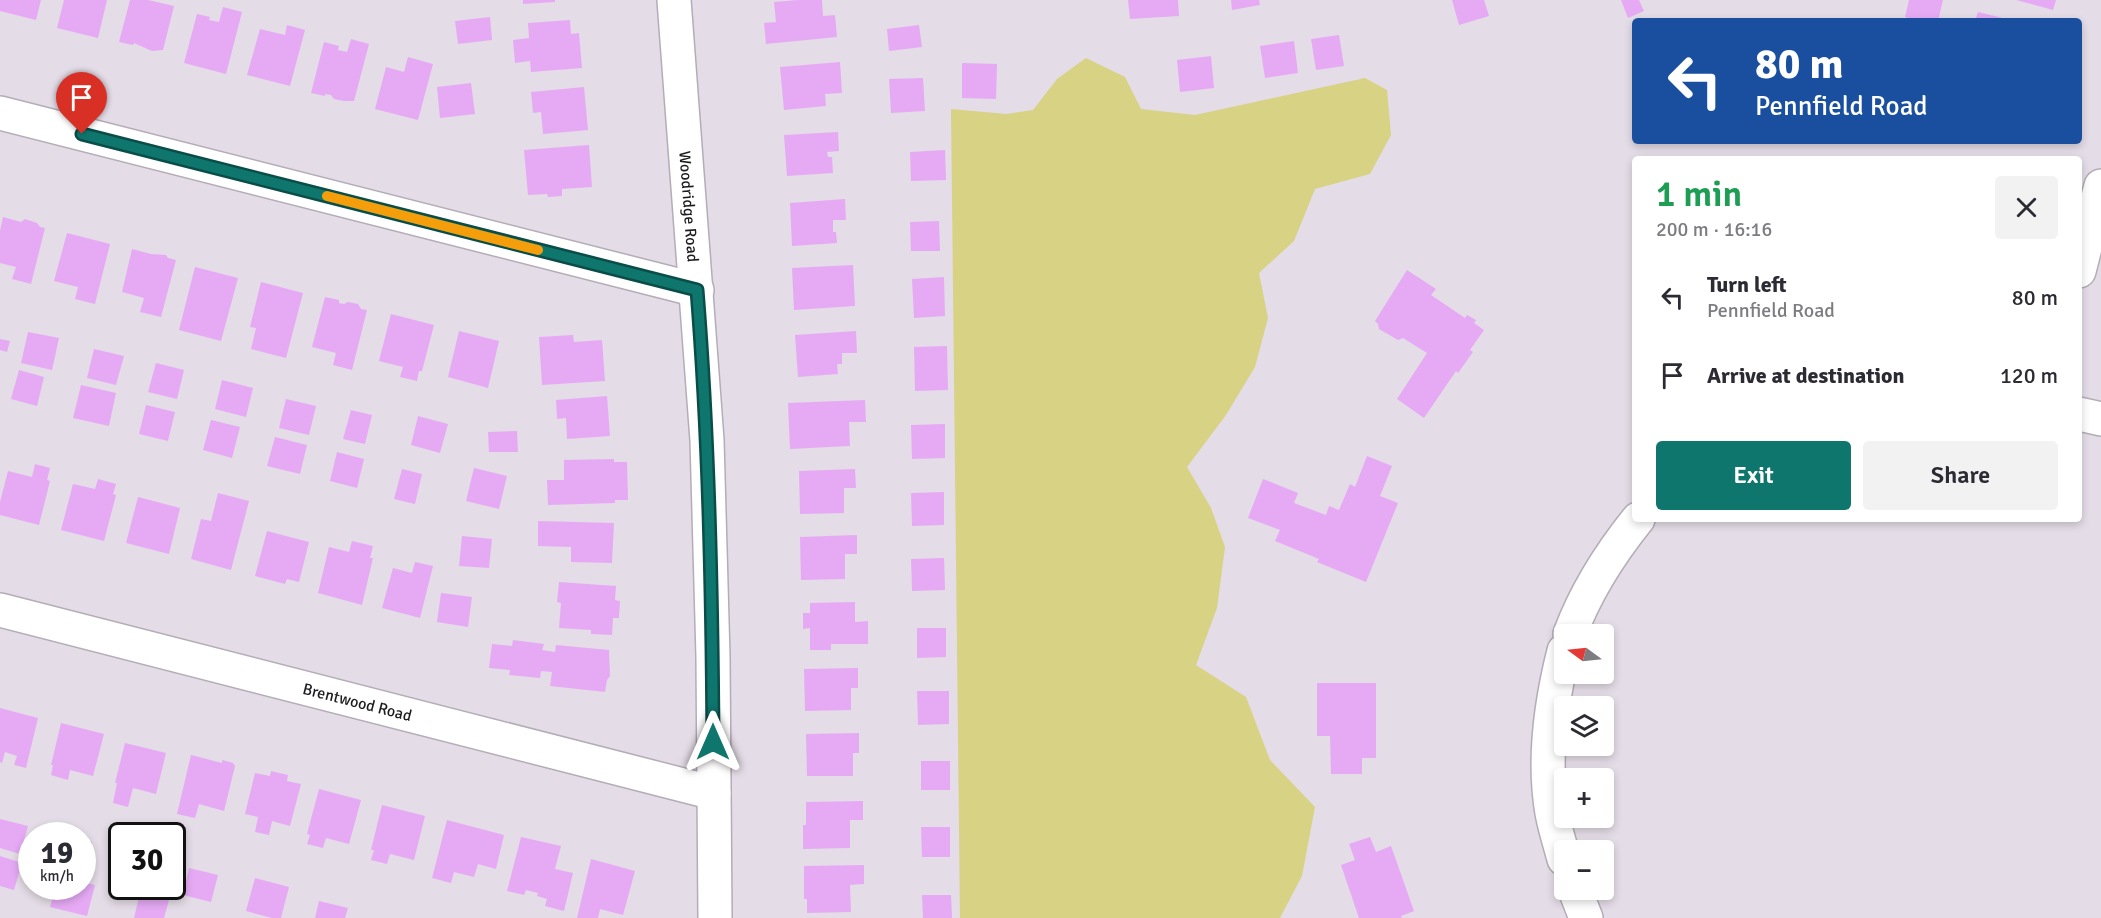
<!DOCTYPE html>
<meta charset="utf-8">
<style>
body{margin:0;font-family:Signika,sans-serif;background:#f2f2f3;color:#2b2b33;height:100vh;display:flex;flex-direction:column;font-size:22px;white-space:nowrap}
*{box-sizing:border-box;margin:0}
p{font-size:20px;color:#7c7c81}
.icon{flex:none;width:33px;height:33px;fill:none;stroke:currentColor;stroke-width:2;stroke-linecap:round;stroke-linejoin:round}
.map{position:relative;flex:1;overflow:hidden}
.side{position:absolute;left:1632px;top:156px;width:450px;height:366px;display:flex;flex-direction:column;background:#fff;border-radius:6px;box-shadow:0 3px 9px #0003}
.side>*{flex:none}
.hud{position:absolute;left:1632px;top:18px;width:450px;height:126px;border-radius:6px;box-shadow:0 3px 9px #0003;background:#1a4fa0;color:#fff;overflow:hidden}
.needle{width:39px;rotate:285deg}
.controls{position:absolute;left:1554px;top:624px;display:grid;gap:12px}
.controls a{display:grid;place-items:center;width:60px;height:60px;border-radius:6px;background:#fff;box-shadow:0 3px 9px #0003;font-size:30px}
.speed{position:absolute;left:18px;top:822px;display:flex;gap:12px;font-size:30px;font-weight:700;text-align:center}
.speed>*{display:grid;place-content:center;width:78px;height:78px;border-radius:50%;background:#fff;box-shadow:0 3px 9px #0003;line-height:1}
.speed small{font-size:15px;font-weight:400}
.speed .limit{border:3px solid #111;border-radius:9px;background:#fff;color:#111}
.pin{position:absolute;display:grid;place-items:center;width:51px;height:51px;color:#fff;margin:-62px -26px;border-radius:50% 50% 50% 0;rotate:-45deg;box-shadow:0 0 6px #0007}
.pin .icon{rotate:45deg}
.me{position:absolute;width:66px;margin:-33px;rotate:0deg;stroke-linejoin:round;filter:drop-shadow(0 0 4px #0008)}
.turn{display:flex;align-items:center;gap:21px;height:126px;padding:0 24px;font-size:27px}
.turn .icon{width:78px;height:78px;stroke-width:2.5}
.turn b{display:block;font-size:42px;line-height:51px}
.round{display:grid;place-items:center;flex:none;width:63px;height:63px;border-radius:6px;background:#f2f2f3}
.head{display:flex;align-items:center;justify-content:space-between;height:102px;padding:0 24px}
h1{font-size:36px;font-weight:600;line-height:45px;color:#1e9e55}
.cta{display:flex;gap:12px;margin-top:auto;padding:12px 24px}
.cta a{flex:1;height:69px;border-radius:6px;background:#0f766e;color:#fff;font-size:24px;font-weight:600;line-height:69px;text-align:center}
.cta a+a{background:#f2f2f3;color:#2b2b33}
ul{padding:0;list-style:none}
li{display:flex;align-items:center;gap:18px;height:78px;padding:0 24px}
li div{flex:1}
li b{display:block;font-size:22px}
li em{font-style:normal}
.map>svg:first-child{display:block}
</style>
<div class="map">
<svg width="2101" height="918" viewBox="0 0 2101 918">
<rect width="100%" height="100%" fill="#e4dce6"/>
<polygon fill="#d8d285" points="1086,58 1125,77 1141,109 1195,115 1365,78 1387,90 1391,135 1370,174 1315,189 1294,241 1259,273 1268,318 1255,367 1226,415 1187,467 1211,508 1225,547 1217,608 1196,665 1246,697 1270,760 1315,807 1302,876 1280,918 960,918 951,109 1006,114 1033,110 1057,79"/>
<g fill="#e6aaf5">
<polygon points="0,0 41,0 36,20 0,11"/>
<polygon points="64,0 107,0 98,38 57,28"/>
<polygon points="130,0 148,0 174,6 163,50 152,51 134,43 133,45 119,42"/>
<polygon points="523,0 555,0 555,2 523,4"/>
<polygon points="798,0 822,0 823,16 835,15 837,37 766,44 764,23 776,22 774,2"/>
<polygon points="1128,0 1178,0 1179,16 1130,19"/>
<polygon points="1231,0 1259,0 1260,5 1232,10"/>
<polygon points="1452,0 1484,0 1489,16 1459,25"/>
<polygon points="1621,0 1639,0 1644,11 1628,18"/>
<polygon points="1909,0 1943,0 1938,21 1920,21 1905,17"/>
<polygon points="2016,0 2056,0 2053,10"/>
<polygon points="223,7 242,12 226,74 184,63 197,14 210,17 209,20 219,22"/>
<polygon points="1978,12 2011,20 2011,21 1975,21"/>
<polygon points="490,17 492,40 458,44 455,21"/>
<polygon points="570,20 571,34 579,33 582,68 531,72 530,61 515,63 513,40 529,38 528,23"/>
<polygon points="287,25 305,30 290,86 247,75 260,29 285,35"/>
<polygon points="919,25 922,47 889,51 887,29"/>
<polygon points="1339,35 1344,66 1316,70 1311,39"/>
<polygon points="351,39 369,44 354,101 344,101 334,99 331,95 325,94 325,96 311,93 324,42 339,46 338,50 347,52"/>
<polygon points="1294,41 1298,73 1265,78 1260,46"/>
<polygon points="1211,56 1214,88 1180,92 1177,60"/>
<polygon points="408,57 433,64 418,120 375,109 386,67 404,72"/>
<polygon points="840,62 842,93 825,94 826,106 784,110 780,67"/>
<polygon points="962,63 997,64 996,99 962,98"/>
<polygon points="923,78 925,111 891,113 889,79"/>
<polygon points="471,83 475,114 440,118 437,87"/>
<polygon points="584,87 588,130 543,134 541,112 533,113 531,92"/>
<polygon points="838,132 839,151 827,152 828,157 832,157 833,173 787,176 784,135"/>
<polygon points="589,145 592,187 562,189 562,196 548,197 547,194 528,195 524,150"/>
<polygon points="945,150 946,180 911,181 910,152"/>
<polygon points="845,199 846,220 833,220 833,232 836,232 837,243 792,246 790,203"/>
<polygon points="3,217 21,222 25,219 37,223 40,227 45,228 31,284 12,279 16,267 0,263 0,231"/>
<polygon points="939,221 940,251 911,251 910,222"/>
<polygon points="67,233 110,244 95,304 75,299 78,287 54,281"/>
<polygon points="132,249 151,254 166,255 168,258 176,260 161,317 140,312 144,298 122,292"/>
<polygon points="853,265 855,306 794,310 792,268"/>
<polygon points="195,267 238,278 221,341 179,330"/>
<polygon points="1407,270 1436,289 1431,295 1465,318 1467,315 1476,320 1474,323 1484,330 1470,350 1473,352 1458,373 1456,371 1424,418 1397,399 1427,353 1403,338 1398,340 1379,329 1378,324 1375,321"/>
<polygon points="944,277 945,316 914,318 912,279"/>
<polygon points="261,282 303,293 286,358 251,349 256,328 250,327"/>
<polygon points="325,297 339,300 339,303 344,304 348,302 358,304 361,309 367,310 352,370 333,365 336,353 312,347"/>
<polygon points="391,314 434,325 422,371 419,371 417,381 400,377 403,367 379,361"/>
<polygon points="459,331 499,341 488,388 448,377"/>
<polygon points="856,331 857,353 842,353 842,364 837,364 838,374 798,377 795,335"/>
<polygon points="28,332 59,338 52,370 21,363"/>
<polygon points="573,335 574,342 602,340 605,381 542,385 539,337"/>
<polygon points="0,339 10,341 7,352 0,350"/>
<polygon points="947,346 948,390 915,391 914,347"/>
<polygon points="94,349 124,356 116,385 87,378"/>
<polygon points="156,363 184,370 177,399 148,392"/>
<polygon points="19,370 44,377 37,406 11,399"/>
<polygon points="222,380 253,388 246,417 215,409"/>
<polygon points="81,385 116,393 109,426 73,418"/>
<polygon points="607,396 610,436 567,439 566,418 557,419 556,400"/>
<polygon points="286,399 316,406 309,435 279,428"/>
<polygon points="865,400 866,422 849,422 850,446 790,449 788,403"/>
<polygon points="146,405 175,412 168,441 139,434"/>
<polygon points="351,410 372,415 365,444 343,439"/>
<polygon points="418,416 448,424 440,453 411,445"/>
<polygon points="211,420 240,427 232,458 203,450"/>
<polygon points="945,424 945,458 912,459 911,425"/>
<polygon points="517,431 518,452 489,452 488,432"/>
<polygon points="275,437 307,445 300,474 267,466"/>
<polygon points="337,452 364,459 357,488 330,481"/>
<polygon points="1367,456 1392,466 1380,496 1398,503 1366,582 1317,562 1319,559 1275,541 1280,530 1248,518 1263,479 1298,493 1294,503 1326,515 1329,506 1339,510 1350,484 1355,487"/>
<polygon points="614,459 614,462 627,462 628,500 615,500 615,503 548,505 547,480 564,480 564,460"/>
<polygon points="35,464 50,468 47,480 50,481 39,525 0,515 0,502 8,471 32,477"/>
<polygon points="474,468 507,476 499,509 466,501"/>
<polygon points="402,469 422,474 415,504 394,499"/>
<polygon points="855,469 856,488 844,488 844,513 800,514 799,471"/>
<polygon points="98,479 116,484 113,494 116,495 104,541 61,530 73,484 95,489"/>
<polygon points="944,492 944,525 912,526 911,493"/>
<polygon points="218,493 249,501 231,570 191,559 201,519 211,521"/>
<polygon points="138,497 180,508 169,554 126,543"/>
<polygon points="538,521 614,523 612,563 571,562 571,547 538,546"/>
<polygon points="267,531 309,542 299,582 287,579 285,584 255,576"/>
<polygon points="857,535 857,554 845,554 845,579 801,580 800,537"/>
<polygon points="462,536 492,539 489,568 459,566"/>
<polygon points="352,541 373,546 370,558 373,558 362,605 318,593 329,547 349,552"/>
<polygon points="944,558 945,590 912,591 911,559"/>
<polygon points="415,562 433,566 420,618 382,608 393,568 412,573"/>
<polygon points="559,582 616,586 615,600 620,601 619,618 613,618 612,635 591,634 591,630 559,628 561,603 557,602"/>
<polygon points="441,593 472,597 468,627 437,622"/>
<polygon points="855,602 855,622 868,621 868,644 831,644 831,650 810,650 810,628 803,629 803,613 810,613 810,603"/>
<polygon points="917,628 946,628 946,657 917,658"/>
<polygon points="513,640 544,644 542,650 555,652 556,645 609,650 610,676 607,680 605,692 550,686 552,672 541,671 540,678 509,675 510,670 489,668 492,644 512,646"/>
<polygon points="858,668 858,688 851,688 851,710 805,711 804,669"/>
<polygon points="1317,683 1376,683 1376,758 1362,758 1362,774 1331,774 1330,736 1317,736"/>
<polygon points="917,691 949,691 949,724 918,725"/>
<polygon points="0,708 38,718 26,768 14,765 17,756 5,752 2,763 0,762"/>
<polygon points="61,723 104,734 93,776 70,770 68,780 51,775 53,765 51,765"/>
<polygon points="859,733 859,753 853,753 853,776 807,776 806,734"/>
<polygon points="125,743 166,753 156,794 133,788 128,807 113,803 117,783 115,783"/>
<polygon points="191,755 222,763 222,760 233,763 235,766 224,811 199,804 195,818 177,814"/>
<rect x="921" y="761" width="29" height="29"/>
<polygon points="271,771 288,775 287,781 301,784 290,826 272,821 269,835 255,832 258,817 245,814 255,773 270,776"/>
<polygon points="319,789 361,800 349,844 326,838 323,848 307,844 310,835 307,834"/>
<polygon points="863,801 863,820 850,820 850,848 803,849 803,825 806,825 806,802"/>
<polygon points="382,805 425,816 414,860 390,854 387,864 371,860 374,850 371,850"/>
<polygon points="0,819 28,826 20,854 0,848"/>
<polygon points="447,820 504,835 496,869 478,864 474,877 454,872 451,883 432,878"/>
<polygon points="921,827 950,827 950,857 922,857"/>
<polygon points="521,837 561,846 555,869 573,873 564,911 545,906 547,899 537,896 538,893 526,890 524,895 507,891"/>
<polygon points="1370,837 1376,852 1391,846 1414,911 1401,916 1402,918 1359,918 1341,865 1355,860 1349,844"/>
<polygon points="82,840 92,842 83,873 82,873"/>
<polygon points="0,856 22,863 14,890 0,886"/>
<polygon points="591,859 635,871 623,915 600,909 598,918 577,918"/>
<polygon points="864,865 864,884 850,885 851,912 807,913 807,899 804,899 804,866"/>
<polygon points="189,868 218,875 211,902 183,895"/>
<polygon points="255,878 289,887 281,918 272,918 246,911"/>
<polygon points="82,882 95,885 87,916 50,907 56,886 82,886"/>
<polygon points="140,893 169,900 164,918 134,918"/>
<polygon points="922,895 951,895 952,918 923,918"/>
<polygon points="319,901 348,908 345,918 315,918"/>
</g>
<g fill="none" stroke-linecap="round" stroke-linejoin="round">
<g stroke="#b4acb6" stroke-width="36">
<g id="minor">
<path id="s1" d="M674 0 707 440 713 657 715 918"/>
<polyline points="0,113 697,290"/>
<polyline points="2079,271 2101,186"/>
<polyline points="2079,414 2101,419"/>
<path id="s2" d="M0 610 714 793"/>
<path d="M1570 634C1586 591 1609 555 1638 519"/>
<path d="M1564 651C1551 702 1543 761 1552 813 1555 829 1560 844 1564 859"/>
<polyline points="1575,890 1586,918"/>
</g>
</g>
<use href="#minor" stroke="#fff" stroke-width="33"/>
</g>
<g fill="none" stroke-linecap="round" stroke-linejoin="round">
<g stroke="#0a4d48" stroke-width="15">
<path id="route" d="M82 134 697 290C709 440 712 591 713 742"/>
</g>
<use href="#route" stroke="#0f766e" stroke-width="10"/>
<polyline stroke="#f59e0b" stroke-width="10" points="327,196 538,250"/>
</g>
<g text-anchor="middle" stroke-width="5" stroke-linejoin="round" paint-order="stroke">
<g font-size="16" fill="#1d1b1e" stroke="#f1eaf3">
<text dy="6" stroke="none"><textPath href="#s1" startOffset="207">Woodridge Road</textPath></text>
<text dy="6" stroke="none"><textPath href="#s2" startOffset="369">Brentwood Road</textPath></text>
</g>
</g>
</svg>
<div class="controls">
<a><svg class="needle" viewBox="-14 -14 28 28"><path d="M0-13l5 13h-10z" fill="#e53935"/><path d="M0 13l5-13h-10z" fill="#7c7c81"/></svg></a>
<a><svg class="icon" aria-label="layers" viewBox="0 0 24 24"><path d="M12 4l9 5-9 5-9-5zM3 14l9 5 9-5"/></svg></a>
<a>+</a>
<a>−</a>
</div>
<div class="speed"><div>19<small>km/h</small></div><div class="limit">30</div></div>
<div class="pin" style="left:82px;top:134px;background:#d93025"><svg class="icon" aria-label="arrive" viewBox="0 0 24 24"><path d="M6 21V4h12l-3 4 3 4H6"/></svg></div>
<svg class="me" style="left:713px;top:742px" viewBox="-20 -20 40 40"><path d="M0-17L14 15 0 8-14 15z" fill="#0f766e" stroke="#fff" stroke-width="4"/></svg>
<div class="hud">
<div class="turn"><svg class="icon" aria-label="left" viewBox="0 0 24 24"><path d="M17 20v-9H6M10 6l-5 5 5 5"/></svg><div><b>80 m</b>Pennfield Road</div></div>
</div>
<section class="side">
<div class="head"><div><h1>1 min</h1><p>200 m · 16:16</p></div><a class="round"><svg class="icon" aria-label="close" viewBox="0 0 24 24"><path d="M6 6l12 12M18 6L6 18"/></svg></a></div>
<ul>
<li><svg class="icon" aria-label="left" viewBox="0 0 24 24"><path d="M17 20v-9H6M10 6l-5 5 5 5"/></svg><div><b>Turn left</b><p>Pennfield Road</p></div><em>80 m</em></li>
<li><svg class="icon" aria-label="arrive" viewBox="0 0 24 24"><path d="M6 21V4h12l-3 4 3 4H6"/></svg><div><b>Arrive at destination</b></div><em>120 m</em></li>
</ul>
<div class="cta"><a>Exit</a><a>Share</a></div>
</section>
</div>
